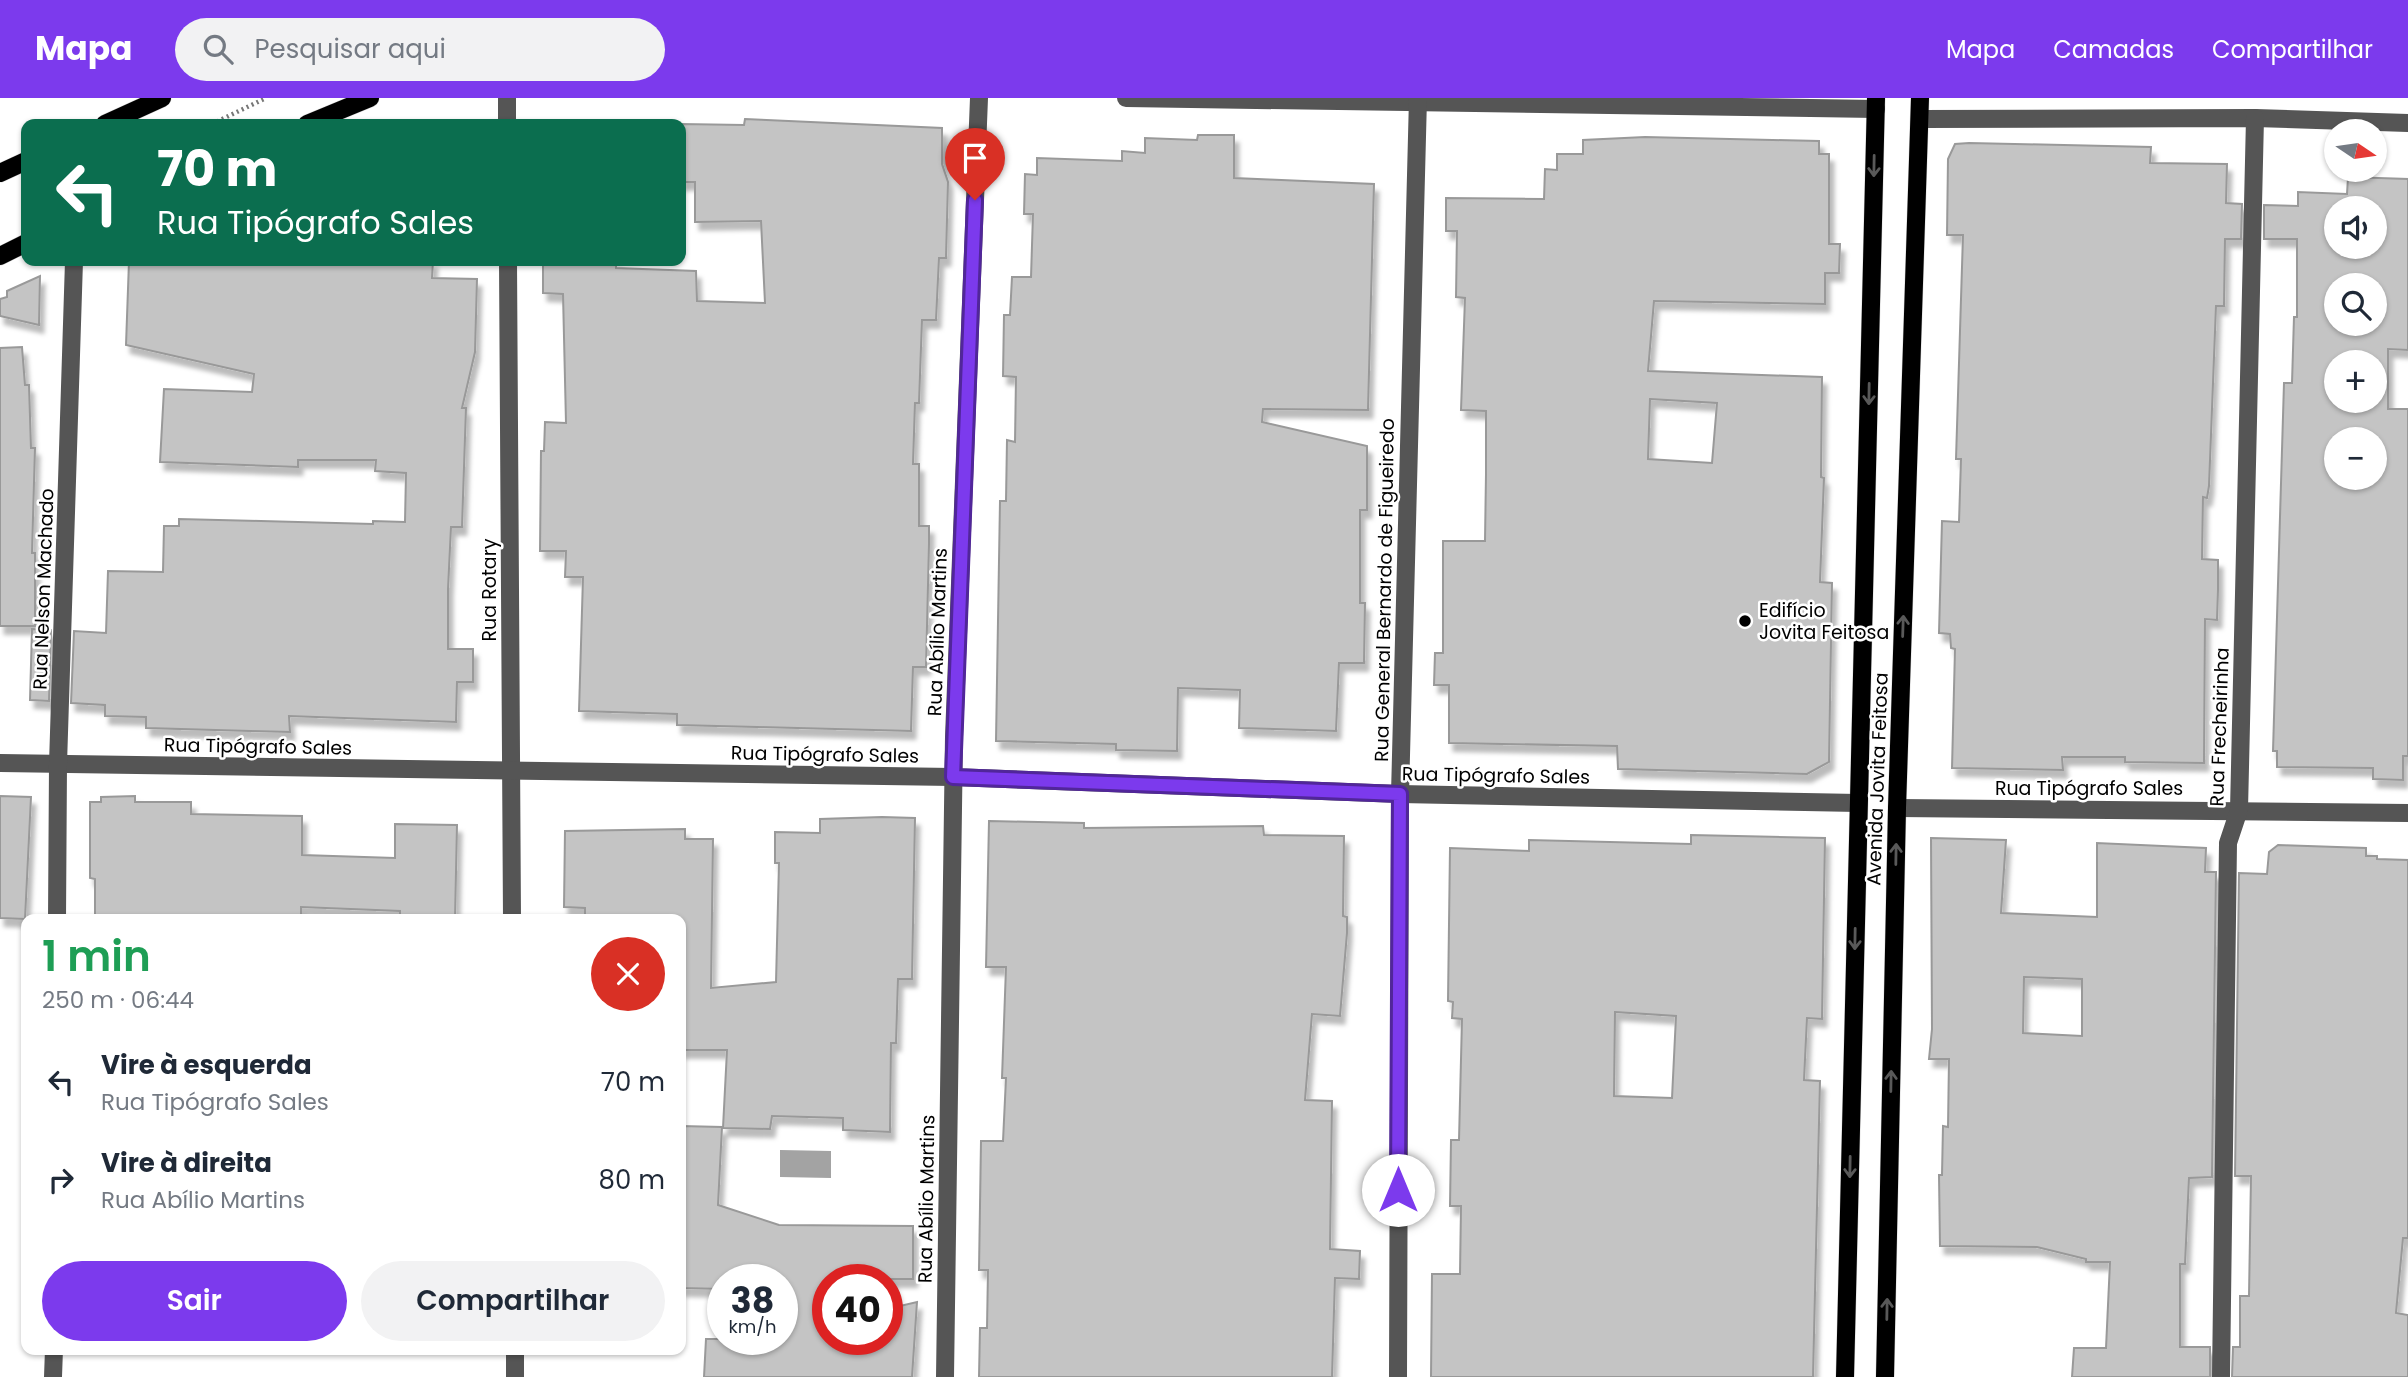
<!DOCTYPE html>
<html lang="pt">
<meta charset="utf-8">
<style>
body{margin:0;font-family:Poppins,sans-serif;background:#f2f2f3;color:#1f2937;height:100vh;display:flex;flex-direction:column;font-size:26px;white-space:nowrap}
*{box-sizing:border-box;margin:0}
p{font-size:23px;color:#747a83}
.icon{flex:none;width:38px;height:38px;fill:none;stroke:currentColor;stroke-width:2;stroke-linecap:round;stroke-linejoin:round}
.map{position:relative;flex:1;overflow:hidden}
.drawer{position:absolute;left:21px;top:816px;width:665px;height:441px;display:flex;flex-direction:column;background:#fff;border-radius:14px;box-shadow:0 2px 5px #0004}
.drawer>*{flex:none}
.hud{position:absolute;left:21px;top:21px;width:665px;height:147px;border-radius:14px;box-shadow:0 2px 5px #0004;background:#0b6e4f;color:#fff;overflow:hidden}
.needle{width:46px;rotate:103deg}
.tools{position:absolute;left:2324px;top:21px;display:grid;gap:14px}
.tools a{display:grid;place-items:center;width:63px;height:63px;border-radius:50%;background:#fff;box-shadow:0 2px 5px #0004;font-size:35px}
.speed{position:absolute;left:707px;top:1166px;display:flex;gap:14px;font-size:35px;font-weight:700;text-align:center}
.speed>*{display:grid;place-content:center;width:91px;height:91px;border-radius:50%;background:#fff;box-shadow:0 2px 5px #0004;line-height:1}
.speed small{font-size:18px;font-weight:400}
.speed .limit{border:10px solid #d22;background:#fff;color:#111}
.pin{position:absolute;display:grid;place-items:center;width:60px;height:60px;color:#fff;margin:-72px -30px;border-radius:50% 50% 50% 0;rotate:-45deg;box-shadow:0 0 7px #0007}
.pin .icon{rotate:45deg}
.me{position:absolute;width:77px;margin:-38px;rotate:0deg;stroke-linejoin:round;filter:drop-shadow(0 0 5px #0008)}
.turn{display:flex;align-items:center;gap:24px;height:147px;padding:0 21px;font-size:32px}
.turn .icon{width:91px;height:91px;stroke-width:2.5}
.turn b{display:block;font-size:49px;line-height:60px}
.round{display:grid;place-items:center;flex:none;width:74px;height:74px;border-radius:37px;background:#f2f2f3}
.head{display:flex;align-items:center;justify-content:space-between;height:119px;padding:0 21px}
h1{font-size:42px;font-weight:600;line-height:52px;color:#1e9e55}
.button{display:flex;gap:14px;margin-top:auto;padding:14px 21px}
.button a{flex:1;height:80px;border-radius:42px;background:#7c3aed;color:#fff;font-size:28px;font-weight:600;line-height:80px;text-align:center}
.button a+a{background:#f2f2f3;color:#1f2937}
ul{padding:0;list-style:none}
li{display:flex;align-items:center;gap:21px;height:98px;padding:0 21px}
li div{flex:1}
li b{display:block;font-size:26px}
li em{font-style:normal}
header{display:flex;align-items:center;gap:42px;box-sizing:border-box;height:98px;padding:0 35px;background:#7c3aed;color:#fff}
header strong{font-size:33px}
nav{display:flex;gap:38px;margin-inline-start:auto;font-size:24px}
.search{width:490px;height:63px;background:#f2f2f3;display:flex;align-items:center;gap:18px;box-sizing:border-box;padding:0 24px;border-radius:38px;color:#747a83;font-size:26px}
.map>svg:first-child{display:block}
</style>
<header>
<strong>Mapa</strong>
<div class="search"><svg class="icon" aria-label="search" viewBox="0 0 24 24"><circle cx="10" cy="10" r="6"/><path d="M15 15l6 6"/></svg>Pesquisar aqui</div>
<nav><a>Mapa</a><a>Camadas</a><a>Compartilhar</a></nav>
</header>
<div class="map">
<svg width="2408" height="1279" viewBox="0 0 2408 1279">
<defs>
<filter id="shadow"><feDropShadow dx="4.5" dy="8" stdDeviation="2" flood-color="#0004"/></filter>
</defs>
<rect width="100%" height="100%" fill="#fff"/>
<polygon fill="#a3a3a3" points="780,1052 831,1053 831,1080 780,1079"/>
<g fill="#c4c4c4" stroke="#999" stroke-width="2" fill-rule="evenodd" filter="url(#shadow)">
<polygon points="745,21 942,30 942,66 948,84 946,160 939,160 936,222 922,222 919,305 915,305 913,366 919,366 919,428 929,428 929,446 926,569 913,569 911,633 677,627 677,616 579,613 583,479 565,479 566,453 540,453 541,353 544,353 545,324 566,325 563,196 543,195 543,163 616,163 616,170 696,173 697,203 765,205 761,123 695,124 695,84 681,84 681,26 744,27"/>
<polygon points="1198,37 1234,37 1234,80 1374,86 1368,312 1263,311 1262,324 1367,348 1367,412 1360,412 1360,505 1365,505 1364,565 1339,565 1336,633 1239,630 1240,592 1178,590 1177,653 1116,652 1116,646 996,643 1000,403 1006,403 1007,342 1015,344 1016,279 1003,278 1004,217 1010,217 1012,179 1031,179 1033,116 1024,116 1025,76 1037,77 1037,60 1122,63 1122,53 1145,55 1145,40 1197,42"/>
<path d="M1645 39 1819 43V56H1829V146H1840L1839 175H1825V206L1654 203 1648 273 1822 279 1821 379 1824 380 1820 484 1832 485 1829 664 1807 676 1618 671 1617 648 1449 645V587H1434L1435 555H1443V443H1485L1486 376V313L1461 312 1465 200 1456 199 1457 133H1446V100L1544 101 1545 71 1557 72V56H1583V42ZM1650 301 1717 305 1712 365 1648 361Z"/>
<polygon points="1969,45 2151,49 2150,65 2227,66 2226,105 2242,106 2241,141 2225,141 2224,208 2216,208 2209,388 2207,400 2203,399 2202,461 2218,462 2218,492 2217,522 2205,521 2204,665 2125,664 2125,659 2062,659 2063,672 1952,670 1955,551 1951,550 1950,536 1939,535 1942,423 1959,424 1961,361 1956,361 1963,137 1947,137 1948,61 1955,46"/>
<path d="M2348 79 2408 81V252L2388 251V311H2408V658H2403V682L2373 681V670L2277 669V653H2273L2284 285H2292L2294 219H2297V141H2264V107L2298 108V94L2347 96ZM2336 110H2375V149H2336ZM2336 187H2375V226H2336ZM2336 264H2375V303H2336ZM2336 341H2375V380H2336Z"/>
<polygon points="129,163 433,163 432,180 477,181 475,254 462,310 466,310 462,429 451,429 448,491 448,551 473,551 473,584 457,584 456,624 289,618 290,634 146,630 146,619 105,618 105,607 71,605 74,533 106,535 108,473 163,474 164,428 179,428 179,421 373,426 373,423 405,424 406,375 375,373 376,362 298,362 298,369 160,364 164,291 252,294 254,276 126,247"/>
<polygon points="40,178 39,227 0,218 0,201 7,199 7,193"/>
<polygon points="22,249 25,287 29,287 31,350 35,350 32,455 35,455 35,528 0,528 0,250"/>
<polygon points="32,531 51,532 49,603 30,602"/>
<polygon points="0,698 31,699 25,821 0,820"/>
<polygon points="135,698 135,704 191,704 191,716 302,718 302,757 395,760 395,726 457,727 455,821 400,821 400,813 301,809 301,821 101,821 101,817 95,817 95,781 90,780 90,704 101,704 101,699"/>
<polygon points="882,719 915,720 912,881 898,881 896,945 891,945 890,1034 843,1032 843,1020 772,1018 770,1031 723,1030 727,952 681,952 681,821 585,821 585,810 564,809 565,733 685,731 685,741 713,741 711,890 776,884 779,765 775,765 775,734 820,735 820,721"/>
<polygon points="989,723 1084,725 1084,730 1263,728 1264,737 1344,738 1343,818 1347,819 1347,835 1340,918 1312,916 1305,1002 1332,1003 1330,1151 1360,1153 1359,1181 1335,1180 1332,1279 979,1279 980,1230 987,1230 988,1172 979,1172 981,1043 1003,1043 1006,980 1002,980 1006,869 986,869"/>
<path d="M1691 737 1825 740 1822 921 1807 920 1804 982 1820 983 1813 1279H1431L1432 1176H1460L1461 1108H1450L1451 1042H1459L1462 921 1452 920 1453 904 1448 903 1450 750 1529 753V742L1691 746ZM1615 914 1676 918 1672 1000 1614 998Z"/>
<path d="M1931 740 2006 742 2001 815 2097 819V745L2206 750 2205 774H2216L2212 1079 2189 1080 2185 1166H2180V1249H2210V1279H2072L2074 1250H2106L2110 1164H2086V1161L2037 1149 1940 1148 1939 1077H1942L1943 1028 1948 1029 1949 961H1929L1932 931ZM2024 879 2082 881V938L2023 935Z"/>
<polygon points="2278,747 2366,750 2366,758 2377,758 2377,761 2408,762 2408,1140 2403,1140 2396,1215 2408,1217 2408,1279 2232,1279 2233,1249 2240,1249 2240,1198 2249,1198 2251,1078 2235,1078 2239,775 2267,776 2269,754"/>
<polygon points="681,1028 722,1029 718,1107 779,1127 913,1128 913,1181 828,1181 828,1241 887,1241 887,1211 917,1204 912,1279 704,1279 706,1241 782,1241 782,1181 723,1181 723,1191 681,1190"/>
</g>
<g fill="none" stroke-linecap="round" stroke-linejoin="round">
<g stroke="#dbdbdb" stroke-width="19">
<g id="major">
<polyline points="105,26 162,0"/>
<polyline points="307,26 370,0"/>
<polyline points="0,75 26,63"/>
<polyline points="0,158 26,145"/>
<polyline points="1845,1279 1876,0"/>
<polyline points="1885,1279 1897,710 1920,0"/>
</g>
</g>
<polyline stroke="#777" stroke-width="4.5" stroke-dasharray="2 3.5" stroke-linecap="butt" points="212,26 266,0"/>
<g stroke="#555" stroke-width="18">
<polyline points="507,0 507,26"/>
<polyline points="1126,0 1876,11"/>
<polyline points="1920,21 2255,20 2408,25"/>
<polyline points="508,163 512,821"/>
<polyline points="0,665 953,679 1400,696 1858,705"/>
<polyline points="1897,710 2408,715"/>
<polyline points="57,821 58,666 74,163"/>
<polyline points="515,1251 515,1279"/>
<polyline points="53,1279 54,1251"/>
<polyline points="945,1279 954,639 979,0"/>
<polyline points="1398,1279 1400,696 1418,0"/>
<polyline points="2221,1279 2228,745 2239,712 2255,20"/>
</g>
<use href="#major" stroke="#000" stroke-width="18"/>
</g>
<defs><path id="oneway-shaft" d="M-6 0H5M1.5-3L5.5 0L1.5 3" fill="none" stroke-width="1.6" stroke-linecap="round" stroke-linejoin="round" transform="scale(1.75)"/></defs>
<g stroke="#595959">
<use href="#oneway-shaft" transform="translate(1874 68) rotate(91)"/>
<use href="#oneway-shaft" transform="translate(1869 296) rotate(91)"/>
<use href="#oneway-shaft" transform="translate(1903 528) rotate(-88)"/>
<use href="#oneway-shaft" transform="translate(1896 756) rotate(-89)"/>
<use href="#oneway-shaft" transform="translate(1855 841) rotate(91)"/>
<use href="#oneway-shaft" transform="translate(1891 983) rotate(-89)"/>
<use href="#oneway-shaft" transform="translate(1850 1069) rotate(91)"/>
<use href="#oneway-shaft" transform="translate(1887 1211) rotate(-89)"/>
</g>
<g fill="none" stroke-linecap="round" stroke-linejoin="round">
<g stroke="#51269a" stroke-width="18">
<polyline id="route" points="975,102 953,679 1400,696 1398,1092"/>
</g>
<use href="#route" stroke="#7c3aed" stroke-width="12"/>
</g>
<circle fill="#000" stroke="#fff" stroke-width="2.5" cx="1745" cy="523" r="7"/>
<g text-anchor="middle" stroke-width="5" stroke-linejoin="round" paint-order="stroke">
<g font-size="19" fill="#000" stroke="#fff">
<text transform="translate(43 491) rotate(-88)" y="7">Rua Nelson Machado</text>
<text transform="translate(489 492) rotate(-90)" y="7">Rua Rotary</text>
<text transform="translate(1384 492) rotate(-89)" y="7">Rua General Bernardo de Figueiredo</text>
<text transform="translate(937 534) rotate(-88)" y="7">Rua Abílio Martins</text>
<text transform="translate(2219 629) rotate(-88)" y="7">Rua Frecheirinha</text>
<text transform="translate(258 648) rotate(1)" y="7">Rua Tipógrafo Sales</text>
<text transform="translate(825 656) rotate(1)" y="7">Rua Tipógrafo Sales</text>
<text transform="translate(1496 677) rotate(1)" y="7">Rua Tipógrafo Sales</text>
<text transform="translate(1877 681) rotate(-88)" y="7">Avenida Jovita Feitosa</text>
<text x="2089" y="697">Rua Tipógrafo Sales</text>
<text transform="translate(926 1101) rotate(-89)" y="7">Rua Abílio Martins</text>
</g>
<g font-size="19" fill="#000" stroke="#fff" text-anchor="start">
<text x="1759" y="519">Edifício<tspan x="1759" dy="22">Jovita Feitosa</tspan></text>
</g>
</g>
</svg>
<div class="tools">
<a><svg class="needle" viewBox="-14 -14 28 28"><path d="M0-13l5 13h-10z" fill="#e53935"/><path d="M0 13l5-13h-10z" fill="#747a83"/></svg></a>
<a><svg class="icon" aria-label="sound" viewBox="0 0 24 24"><path d="M4 9h4l5-4v14l-5-4H4zM17 9q2 3 0 6"/></svg></a>
<a><svg class="icon" aria-label="search" viewBox="0 0 24 24"><circle cx="10" cy="10" r="6"/><path d="M15 15l6 6"/></svg></a>
<a>+</a>
<a>−</a>
</div>
<div class="speed"><div>38<small>km/h</small></div><div class="limit">40</div></div>
<div class="pin" style="left:975px;top:102px;background:#d93025"><svg class="icon" aria-label="arrive" viewBox="0 0 24 24"><path d="M6 21V4h12l-3 4 3 4H6"/></svg></div>
<svg class="me" style="left:1398px;top:1092px" viewBox="-20 -20 40 40"><circle r="19" fill="#fff"/><path d="M0-13L10 11 0 6-10 11z" fill="#7c3aed"/></svg>
<div class="hud">
<div class="turn"><svg class="icon" aria-label="left" viewBox="0 0 24 24"><path d="M17 20v-9H6M10 6l-5 5 5 5"/></svg><div><b>70 m</b>Rua Tipógrafo Sales</div></div>
</div>
<section class="drawer">
<div class="head"><div><h1>1 min</h1><p>250 m · 06:44</p></div><a class="round" style="background:#d93025;color:#fff"><svg class="icon" aria-label="close" viewBox="0 0 24 24"><path d="M6 6l12 12M18 6L6 18"/></svg></a></div>
<ul>
<li><svg class="icon" aria-label="left" viewBox="0 0 24 24"><path d="M17 20v-9H6M10 6l-5 5 5 5"/></svg><div><b>Vire à esquerda</b><p>Rua Tipógrafo Sales</p></div><em>70 m</em></li>
<li><svg class="icon" aria-label="right" viewBox="0 0 24 24"><path d="M7 20v-9h11M14 6l5 5-5 5"/></svg><div><b>Vire à direita</b><p>Rua Abílio Martins</p></div><em>80 m</em></li>
</ul>
<div class="button"><a>Sair</a><a>Compartilhar</a></div>
</section>
</div>
